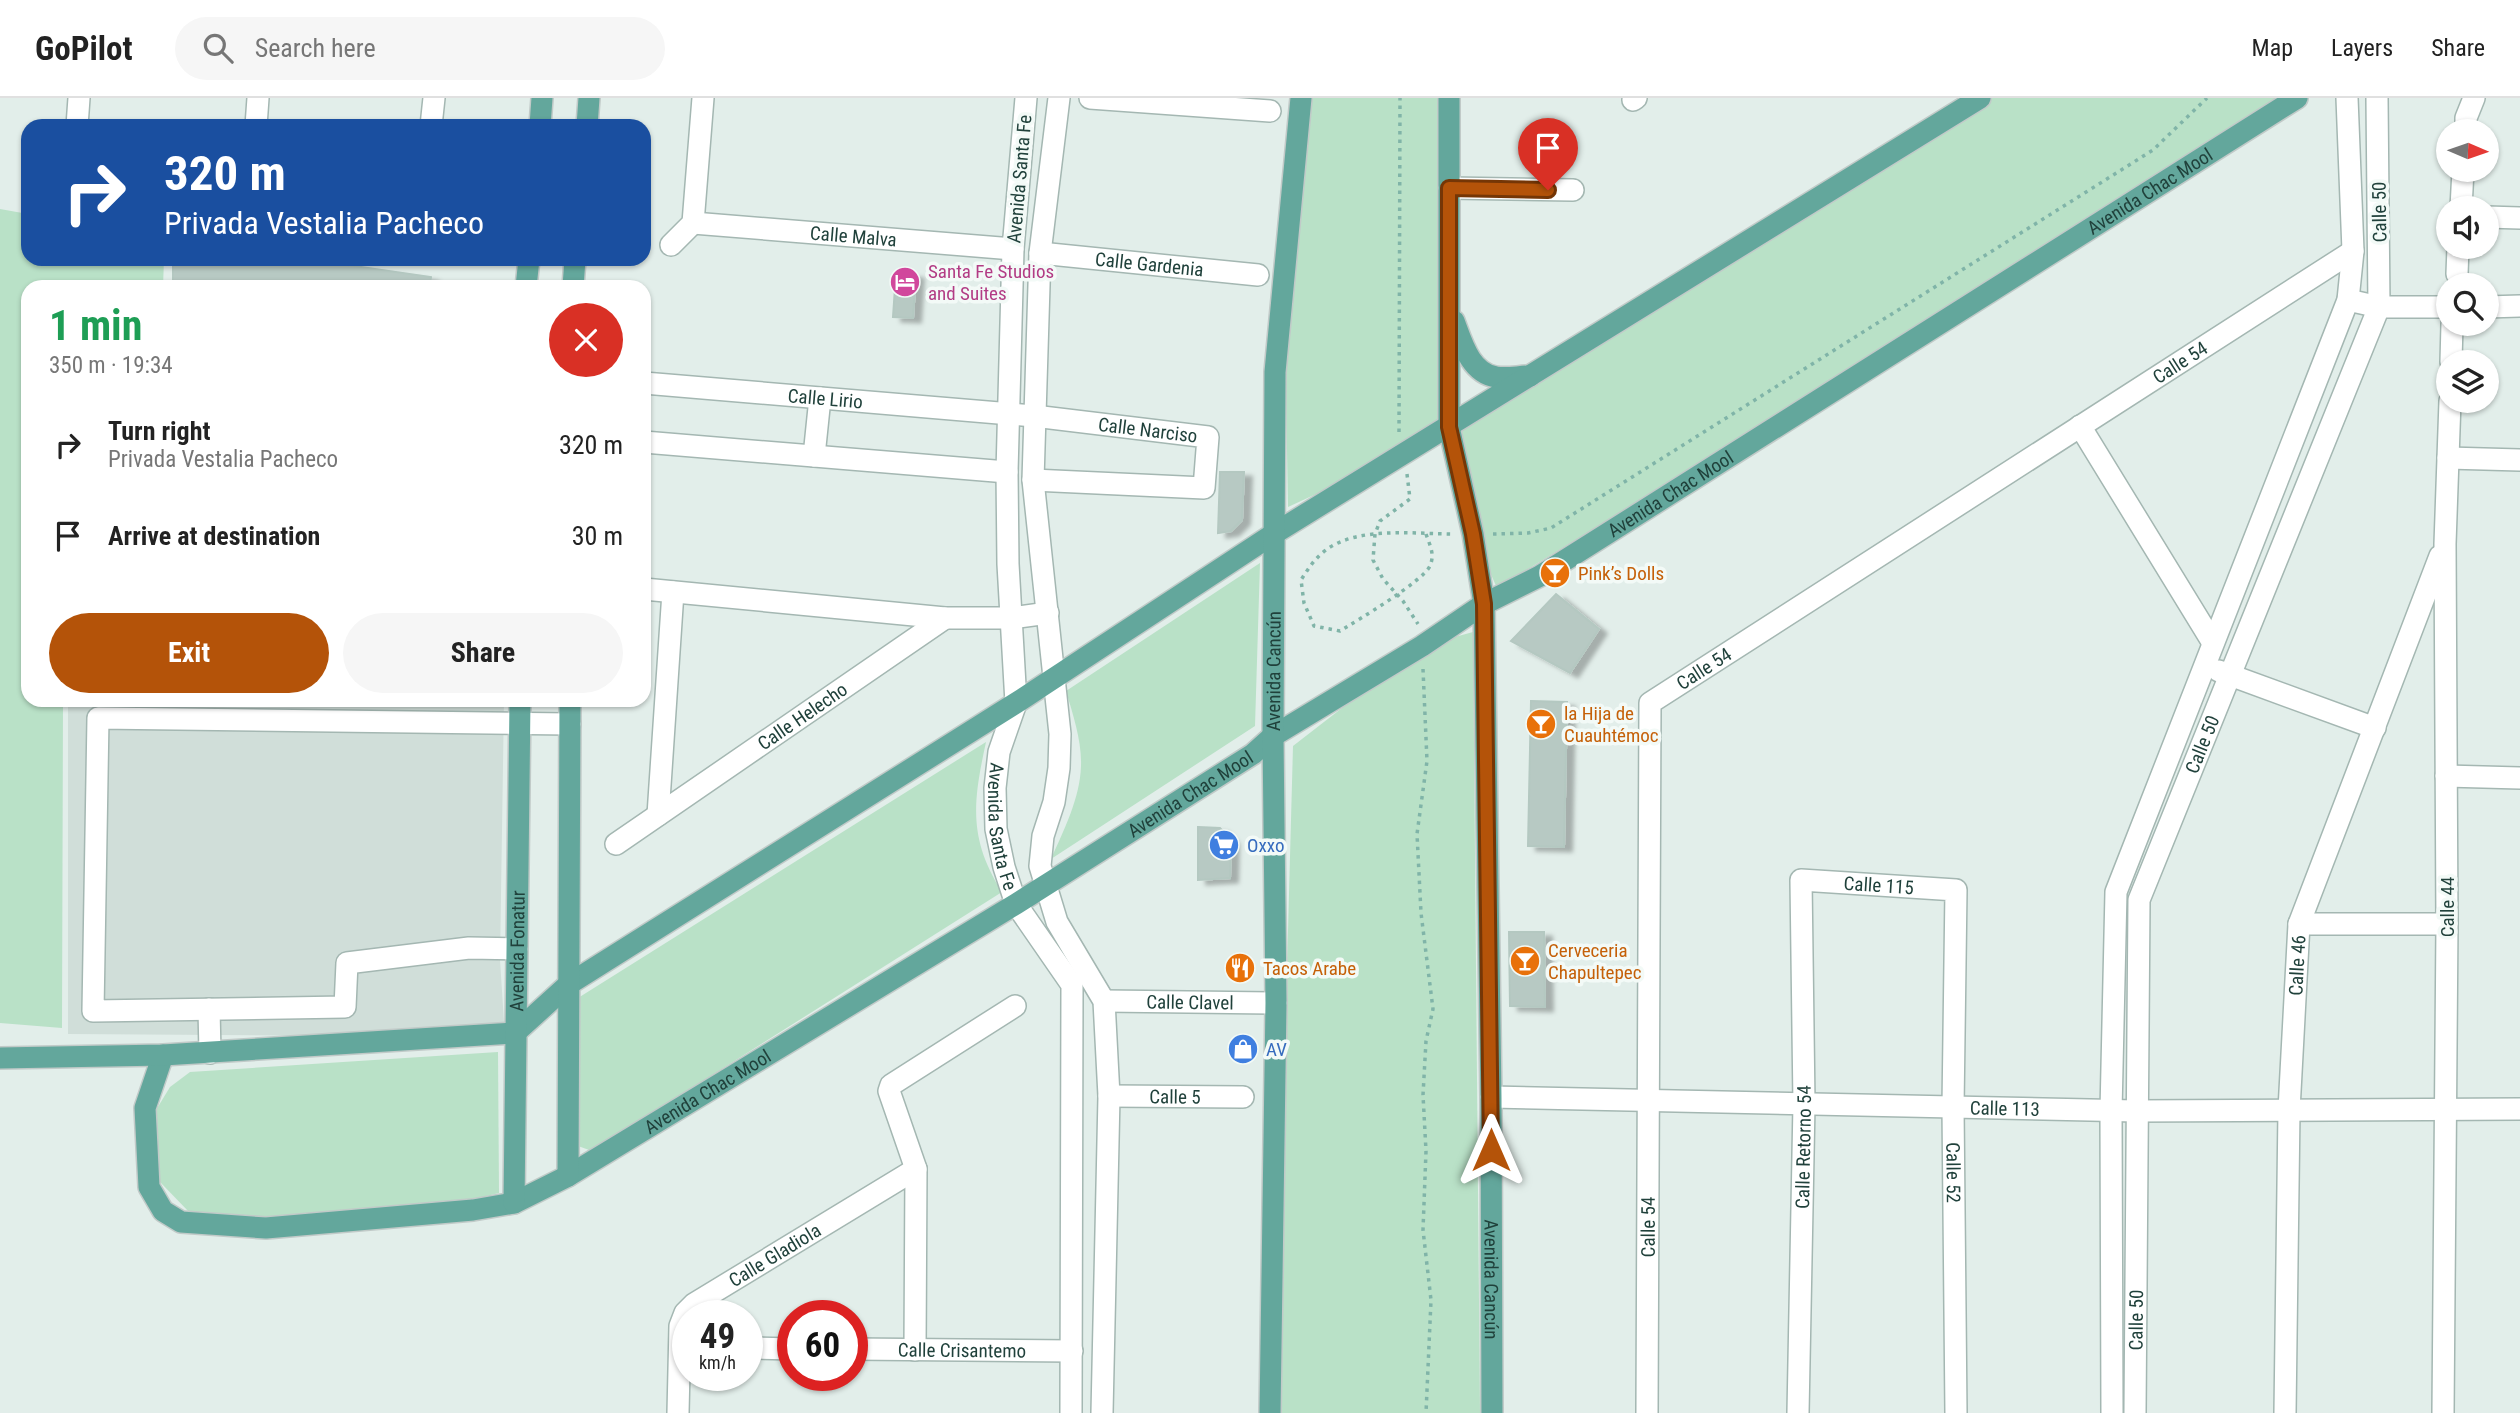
<!DOCTYPE html>
<meta charset="utf-8">
<style>
body{margin:0;font-family:"Roboto Condensed",sans-serif;background:#f6f6f6;color:#222;height:100vh;display:flex;flex-direction:column;font-size:26px;white-space:nowrap}
*{box-sizing:border-box;margin:0}
p{font-size:23px;color:#767676}
.icon{flex:none;width:38px;height:38px;fill:none;stroke:currentColor;stroke-width:2;stroke-linecap:round;stroke-linejoin:round}
.map{position:relative;flex:1;overflow:hidden}
.details{position:absolute;left:21px;top:182px;width:630px;height:427px;display:flex;flex-direction:column;background:#fff;border-radius:21px;box-shadow:0 2px 5px #0004}
.details>*{flex:none}
.guide{position:absolute;left:21px;top:21px;width:630px;height:147px;border-radius:21px;box-shadow:0 2px 5px #0004;background:#1a4fa0;color:#fff;overflow:hidden}
.needle{width:46px;rotate:92deg}
.controls{position:absolute;left:2436px;top:21px;display:grid;gap:14px}
.controls a{display:grid;place-items:center;width:63px;height:63px;border-radius:50%;background:#fff;box-shadow:0 2px 5px #0004;font-size:35px}
.speed{position:absolute;left:672px;top:1202px;display:flex;gap:14px;font-size:35px;font-weight:700;text-align:center}
.speed>*{display:grid;place-content:center;width:91px;height:91px;border-radius:50%;background:#fff;box-shadow:0 2px 5px #0004;line-height:1}
.speed small{font-size:18px;font-weight:400}
.speed .limit{border:10px solid #d22;background:#fff;color:#111}
.pin{position:absolute;display:grid;place-items:center;width:60px;height:60px;color:#fff;margin:-72px -30px;border-radius:50% 50% 50% 0;rotate:-45deg;box-shadow:0 0 7px #0007}
.pin .icon{rotate:45deg}
.me{position:absolute;width:77px;margin:-38px;rotate:0deg;stroke-linejoin:round;filter:drop-shadow(0 0 5px #0008)}
.turn{display:flex;align-items:center;gap:24px;height:147px;padding:0 28px;font-size:32px}
.turn .icon{width:91px;height:91px;stroke-width:2.5}
.turn b{display:block;font-size:49px;line-height:60px}
.round{display:grid;place-items:center;flex:none;width:74px;height:74px;border-radius:37px;background:#f6f6f6}
.overview{display:flex;align-items:center;justify-content:space-between;height:119px;padding:0 28px}
h1{font-size:42px;font-weight:700;line-height:52px;color:#1e9e55}
.action{display:flex;gap:14px;margin-top:auto;padding:14px 28px}
.action a{flex:1;height:80px;border-radius:42px;background:#b45309;color:#fff;font-size:28px;font-weight:700;line-height:80px;text-align:center}
.action a+a{background:#f6f6f6;color:#222}
ul{padding:0;list-style:none}
li{display:flex;align-items:center;gap:21px;height:91px;padding:0 28px}
li div{flex:1}
li b{display:block;font-size:26px}
li em{font-style:normal}
header{display:flex;align-items:center;gap:42px;box-sizing:border-box;height:98px;padding:0 35px;background:#fff;border-bottom:2px solid #e0e0e0}
header strong{font-size:33px}
nav{display:flex;gap:38px;margin-inline-start:auto;font-size:24px}
.search{width:490px;height:63px;background:#f6f6f6;display:flex;align-items:center;gap:18px;box-sizing:border-box;padding:0 24px;border-radius:38px;color:#767676;font-size:26px}
.map>svg:first-child{display:block}
</style>
<header>
<strong>GoPilot</strong>
<div class="search"><svg class="icon" aria-label="search" viewBox="0 0 24 24"><circle cx="10" cy="10" r="6"/><path d="M15 15l6 6"/></svg>Search here</div>
<nav><a>Map</a><a>Layers</a><a>Share</a></nav>
</header>
<div class="map">
<svg width="2520" height="1315" viewBox="0 0 2520 1315">
<defs>
<filter id="shadow"><feDropShadow dx="8" dy="4.5" stdDeviation="2" flood-color="#0004"/></filter>
</defs>
<rect width="100%" height="100%" fill="#e2eeea"/>
<polygon fill="#d0ded9" points="101,602 504,602 500,862 504,924 433,934 361,938 68,936 68,603 100,604"/>
<g fill="#b9e1c7">
<polygon points="1300,0 1449,0 1440,325 1403,356 1288,409 1284,181"/>
<polygon points="1985,0 2296,0 1497,490 1473,436 1458,332"/>
<polygon points="0,111 28,116 28,161 164,161 163,189 28,189 28,602 63,602 62,930 0,925"/>
<path d="M1260 465 1255 628 1051 761C1064 732 1080 700 1081 668 1082 643 1073 617 1066 593Z"/>
<polygon points="1473,534 1480,1315 1275,1315 1293,648 1422,548"/>
<path d="M986 644C973 704 968 740 1002 794L592 1053 578 1048V900Z"/>
<polygon points="498,954 499,1095 470,1102 271,1120 190,1115 160,1084 156,1012 170,989 190,974"/>
</g>
<g fill="#b7c9c3" stroke="#b4c8c1" stroke-width="2" filter="url(#shadow)">
<polygon points="173,161 306,161 431,179 430,189 173,189"/>
<polygon points="896,175 916,176 913,220 893,219"/>
<polygon points="1220,374 1244,374 1242,422 1231,433 1218,435"/>
<polygon points="1556,496 1599,531 1570,575 1511,543"/>
<polygon points="1531,603 1567,604 1564,749 1528,748"/>
<polygon points="1198,729 1220,730 1231,742 1230,780 1198,782"/>
<polygon points="1509,834 1544,834 1545,909 1510,908"/>
</g>
<g fill="none" stroke-linecap="round" stroke-linejoin="round">
<g stroke="#a4b7b2" stroke-width="24">
<g id="minor">
<path id="s1" d="M1026 0 1013 151 1007 374 1008 466 1016 605 999 654 995 690 996 731 1004 769 1016 806 1072 887 1071 1315"/>
<polyline points="1059,0 1040,155 1033,382 1060,636 1059,670 1054,704 1043,738 1040,768 1057,824 1104,903 1109,998 1102,1315"/>
<polyline points="1090,0 1270,13"/>
<polyline points="1633,2 1636,0"/>
<polyline points="77,28 79,0"/>
<polyline points="256,28 258,0"/>
<polyline points="431,28 434,0"/>
<polyline points="2466,33 2466,20 2474,0"/>
<polyline points="1449,90 1573,92"/>
<polyline points="2461,110 2463,72"/>
<polyline points="2487,119 2520,120"/>
<path id="s2" d="M693 125 1013 151"/>
<polyline points="671,147 693,125 703,0"/>
<path id="s3" d="M1040 155 1258 177"/>
<polyline points="2457,176 2458,149"/>
<polyline points="2348,202 2379,209 2448,209"/>
<polyline points="2487,209 2520,208"/>
<polyline points="2451,264 2452,226"/>
<path id="s4" d="M644 285 1034 318 1208 339 1204 390 1033 382"/>
<polyline points="2080,328 2213,545"/>
<polyline points="644,344 1007,374"/>
<polyline points="814,358 820,300"/>
<polyline points="2448,360 2520,362"/>
<polyline points="644,491 945,520 1012,520 1048,515"/>
<polyline points="2219,573 2375,630"/>
<polyline points="2446,678 2520,680"/>
<polyline points="658,717 673,494"/>
<path id="s5" d="M616 746 945 520"/>
<polyline points="2299,826 2447,826"/>
<polyline points="517,851 469,850 347,865 345,909 93,913 98,620 570,626"/>
<path id="s6" d="M1104 903 1276 905"/>
<polyline points="209,911 210,955"/>
<path id="s7" d="M1109 998 1243 999"/>
<path id="s8" d="M1491 999 2136 1013 2520 1011"/>
<polyline points="747,1250 793,1251"/>
<path id="s9" d="M852 1251 1072 1253"/>
<polyline points="915,1252 916,1071 889,993 891,987 1015,908"/>
<path id="s10" d="M678 1315 680 1228 685 1215 694 1206 916 1071"/>
<path id="s11" d="M1647 1315 1650 605 2353 153"/>
<path id="s12" d="M1798 1315 1804 1006 1801 782 1956 792 1953 1009 1956 1315"/>
<polyline points="2112,1315 2111,1013 2116,794 2348,202 2353,153 2347,0"/>
<path id="s13" d="M2135 1315 2139 802 2379 209 2377 0"/>
<path id="s14" d="M2285 1315 2289 1012 2299 826 2440 458"/>
<polyline points="2443,1315 2447,826 2445,446 2450,303"/>
</g>
</g>
<g stroke="#c1cac8" stroke-width="24">
<g id="major">
<path id="s15" d="M1449 0V329L1473 436 1484 506 1491 999 1492 1315"/>
<polyline points="540,28 542,0"/>
<polyline points="587,28 589,0"/>
<polyline points="526,189 529,161"/>
<polyline points="573,189 575,161"/>
<path d="M1454 223C1462 244 1470 275 1496 279 1507 281 1519 278 1530 278"/>
<path id="s16" d="M163 957 145 1010 149 1089 163 1113 181 1124 266 1130 473 1112 514 1105 568 1078 1016 806 1253 656 1273 638 1422 548 1484 506 1540 478 2297 0"/>
<polyline points="0,960 163,957 515,935 569,886 1016,605 1275,435 1980,0"/>
<polyline points="568,1078 570,602"/>
<path id="s17" d="M514 1105 520 602"/>
<path id="s18" d="M1270 1315 1276 905 1273 638 1275 274 1301 0"/>
</g>
</g>
<g stroke="#80b4a8" stroke-width="3.5" stroke-dasharray="3.5 5" stroke-linecap="butt">
<polyline points="1399,334 1400,0"/>
<polyline points="1407,376 1410,401 1380,423 1375,436 1373,462 1383,481 1403,503 1418,526"/>
<path d="M1426 436C1430 448 1435 456 1430 468 1422 484 1358 522 1340 533L1314 528 1304 505 1301 482C1308 471 1315 460 1326 452 1358 428 1415 436 1454 436"/>
<polyline points="1493,436 1528,435 1551,430 2153,52 2207,0"/>
<polyline points="1423,571 1427,663 1417,736 1421,815 1433,911 1426,943 1423,997 1426,1053 1423,1132 1431,1202 1426,1315"/>
</g>
<use href="#minor" stroke="#fff" stroke-width="21"/>
<use href="#major" stroke="#63a79c" stroke-width="21"/>
</g>
<g fill="none" stroke-linecap="round" stroke-linejoin="round">
<g stroke="#753606" stroke-width="18">
<polyline id="route" points="1491,1052 1484,506 1473,436 1449,329 1449,90 1548,92"/>
</g>
<use href="#route" stroke="#b45309" stroke-width="12"/>
</g>
<defs>
<g id="hotel-disc" transform="scale(1.575)"><circle r="9.5" fill="#d1479c" stroke="#f3faf7"/><path d="M-6-4.5h1.5V1H6V5H4.5V3h-9V5H-6ZM-4 0a1.8 1.8 0 1 1 3.6 0ZM.5 0V-2.5h3Q6-2.5 6 0Z" fill="#fff"/></g>
<g id="bar-disc" transform="scale(1.575)"><circle r="9.5" fill="#e8710a" stroke="#f3faf7"/><path d="M-6-5H6L.8 .8V4.5H3.5V6h-7V4.5H-.8V.8Z" fill="#fff"/></g>
<g id="supermarket-disc" transform="scale(1.575)"><circle r="9.5" fill="#3f7fe0" stroke="#f3faf7"/><path d="M-6-5.5h2.5l.6 2H6L4.5 2H-2.5L-4.4-4H-6ZM-1.5 3.2a1.3 1.3 0 1 0 .1 0ZM3 3.2a1.3 1.3 0 1 0 .1 0Z" fill="#fff"/></g>
<g id="restaurant-disc" transform="scale(1.575)"><circle r="9.5" fill="#e8710a" stroke="#f3faf7"/><path d="M-5-6h1v4h1v-4h1v4h1v-4h1v5L-1.5 .5V6h-2V.5L-5-1ZM5-6V6H3V1.5H1.5Q1.5-4 5-6Z" fill="#fff"/></g>
<g id="shop-disc" transform="scale(1.575)"><circle r="9.5" fill="#3f7fe0" stroke="#f3faf7"/><path d="M-5-2.5h2.3a2.7 3.5 0 0 1 5.4 0H5L5.5 6h-11ZM-1.5-2.5h3a1.5 2.3 0 0 0-3 0Z" fill="#fff"/></g>
</defs>
<g fill-rule="evenodd">
<use href="#hotel-disc" x="905" y="184"/>
<use href="#bar-disc" x="1555" y="475"/>
<use href="#bar-disc" x="1541" y="626"/>
<use href="#supermarket-disc" x="1224" y="747"/>
<use href="#bar-disc" x="1525" y="863"/>
<use href="#restaurant-disc" x="1240" y="870"/>
<use href="#shop-disc" x="1243" y="951"/>
</g>
<g text-anchor="middle" stroke-width="7" stroke-linejoin="round" paint-order="stroke">
<g font-size="19" fill="#20413b" stroke="#f3faf7">
<text transform="translate(1019 81) rotate(-85)" y="7">Avenida Santa Fe</text>
<text dy="7" stroke="none"><textPath href="#s16" startOffset="2443">Avenida Chac Mool</textPath></text>
<text transform="translate(2379 114) rotate(-91)" y="7">Calle 50</text>
<text dy="7" stroke="none"><textPath href="#s2" startOffset="161">Calle Malva</textPath></text>
<text dy="7" stroke="none"><textPath href="#s3" startOffset="110">Calle Gardenia</textPath></text>
<text dy="7" stroke="none"><textPath href="#s11" startOffset="1340">Calle 54</textPath></text>
<text dy="7" stroke="none"><textPath href="#s4" startOffset="182">Calle Lirio</textPath></text>
<text dy="7" stroke="none"><textPath href="#s4" startOffset="506">Calle Narciso</textPath></text>
<text dy="7" stroke="none"><textPath href="#s16" startOffset="1876">Avenida Chac Mool</textPath></text>
<text dy="7" stroke="none"><textPath href="#s11" startOffset="774">Calle 54</textPath></text>
<text dy="7" stroke="none"><textPath href="#s18" startOffset="742">Avenida Cancún</textPath></text>
<text dy="7" stroke="none"><textPath href="#s5" startOffset="226">Calle Helecho</textPath></text>
<text dy="7" stroke="none"><textPath href="#s13" startOffset="681">Calle 50</textPath></text>
<text dy="7" stroke="none"><textPath href="#s16" startOffset="1309">Avenida Chac Mool</textPath></text>
<text dy="7" stroke="none"><textPath href="#s1" startOffset="733">Avenida Santa Fe</textPath></text>
<text dy="7" stroke="none"><textPath href="#s12" startOffset="611">Calle 115</textPath></text>
<text transform="translate(2447 809) rotate(-90)" y="7">Calle 44</text>
<text dy="7" stroke="none"><textPath href="#s17" startOffset="252">Avenida Fonatur</textPath></text>
<text dy="7" stroke="none"><textPath href="#s14" startOffset="448">Calle 46</textPath></text>
<text dy="7" stroke="none"><textPath href="#s6" startOffset="86">Calle Clavel</textPath></text>
<text dy="7" stroke="none"><textPath href="#s16" startOffset="742">Avenida Chac Mool</textPath></text>
<text dy="7" stroke="none"><textPath href="#s7" startOffset="66">Calle 5</textPath></text>
<text dy="7" stroke="none"><textPath href="#s8" startOffset="514">Calle 113</textPath></text>
<text dy="7" stroke="none"><textPath href="#s12" startOffset="266">Calle Retorno 54</textPath></text>
<text dy="7" stroke="none"><textPath href="#s12" startOffset="971">Calle 52</textPath></text>
<text dy="7" stroke="none"><textPath href="#s11" startOffset="186">Calle 54</textPath></text>
<text dy="7" stroke="none"><textPath href="#s10" startOffset="208">Calle Gladiola</textPath></text>
<text dy="7" stroke="none"><textPath href="#s15" startOffset="1185">Avenida Cancún</textPath></text>
<text dy="7" stroke="none"><textPath href="#s13" startOffset="93">Calle 50</textPath></text>
<text dy="7" stroke="none"><textPath href="#s9" startOffset="110">Calle Crisantemo</textPath></text>
</g>
<g font-size="19" fill="#b23c85" stroke="#f3faf7" text-anchor="start">
<text x="928" y="180">Santa Fe Studios<tspan x="928" dy="22">and Suites</tspan></text>
</g>
<g font-size="19" fill="#c56008" stroke="#f3faf7" text-anchor="start">
<text x="1578" y="482">Pink’s Dolls</text>
<text x="1564" y="622">la Hija de<tspan x="1564" dy="22">Cuauhtémoc</tspan></text>
<text x="1548" y="859">Cerveceria<tspan x="1548" dy="22">Chapultepec</tspan></text>
<text x="1263" y="877">Tacos Arabe</text>
</g>
<g font-size="19" fill="#366cbe" stroke="#f3faf7" text-anchor="start">
<text x="1247" y="754">Oxxo</text>
<text x="1266" y="958">AV</text>
</g>
</g>
</svg>
<div class="controls">
<a><svg class="needle" viewBox="-14 -14 28 28"><path d="M0-13l5 13h-10z" fill="#e53935"/><path d="M0 13l5-13h-10z" fill="#767676"/></svg></a>
<a><svg class="icon" aria-label="sound" viewBox="0 0 24 24"><path d="M4 9h4l5-4v14l-5-4H4zM17 9q2 3 0 6"/></svg></a>
<a><svg class="icon" aria-label="search" viewBox="0 0 24 24"><circle cx="10" cy="10" r="6"/><path d="M15 15l6 6"/></svg></a>
<a><svg class="icon" aria-label="layers" viewBox="0 0 24 24"><path d="M12 4l9 5-9 5-9-5zM3 14l9 5 9-5"/></svg></a>
</div>
<div class="speed"><div>49<small>km/h</small></div><div class="limit">60</div></div>
<div class="pin" style="left:1548px;top:92px;background:#d93025"><svg class="icon" aria-label="arrive" viewBox="0 0 24 24"><path d="M6 21V4h12l-3 4 3 4H6"/></svg></div>
<svg class="me" style="left:1491px;top:1052px" viewBox="-20 -20 40 40"><path d="M0-17L14 15 0 8-14 15z" fill="#b45309" stroke="#fff" stroke-width="4"/></svg>
<div class="guide">
<div class="turn"><svg class="icon" aria-label="right" viewBox="0 0 24 24"><path d="M7 20v-9h11M14 6l5 5-5 5"/></svg><div><b>320 m</b>Privada Vestalia Pacheco</div></div>
</div>
<section class="details">
<div class="overview"><div><h1>1 min</h1><p>350 m · 19:34</p></div><a class="round" style="background:#d93025;color:#fff"><svg class="icon" aria-label="close" viewBox="0 0 24 24"><path d="M6 6l12 12M18 6L6 18"/></svg></a></div>
<ul>
<li><svg class="icon" aria-label="right" viewBox="0 0 24 24"><path d="M7 20v-9h11M14 6l5 5-5 5"/></svg><div><b>Turn right</b><p>Privada Vestalia Pacheco</p></div><em>320 m</em></li>
<li><svg class="icon" aria-label="arrive" viewBox="0 0 24 24"><path d="M6 21V4h12l-3 4 3 4H6"/></svg><div><b>Arrive at destination</b></div><em>30 m</em></li>
</ul>
<div class="action"><a>Exit</a><a>Share</a></div>
</section>
</div>
